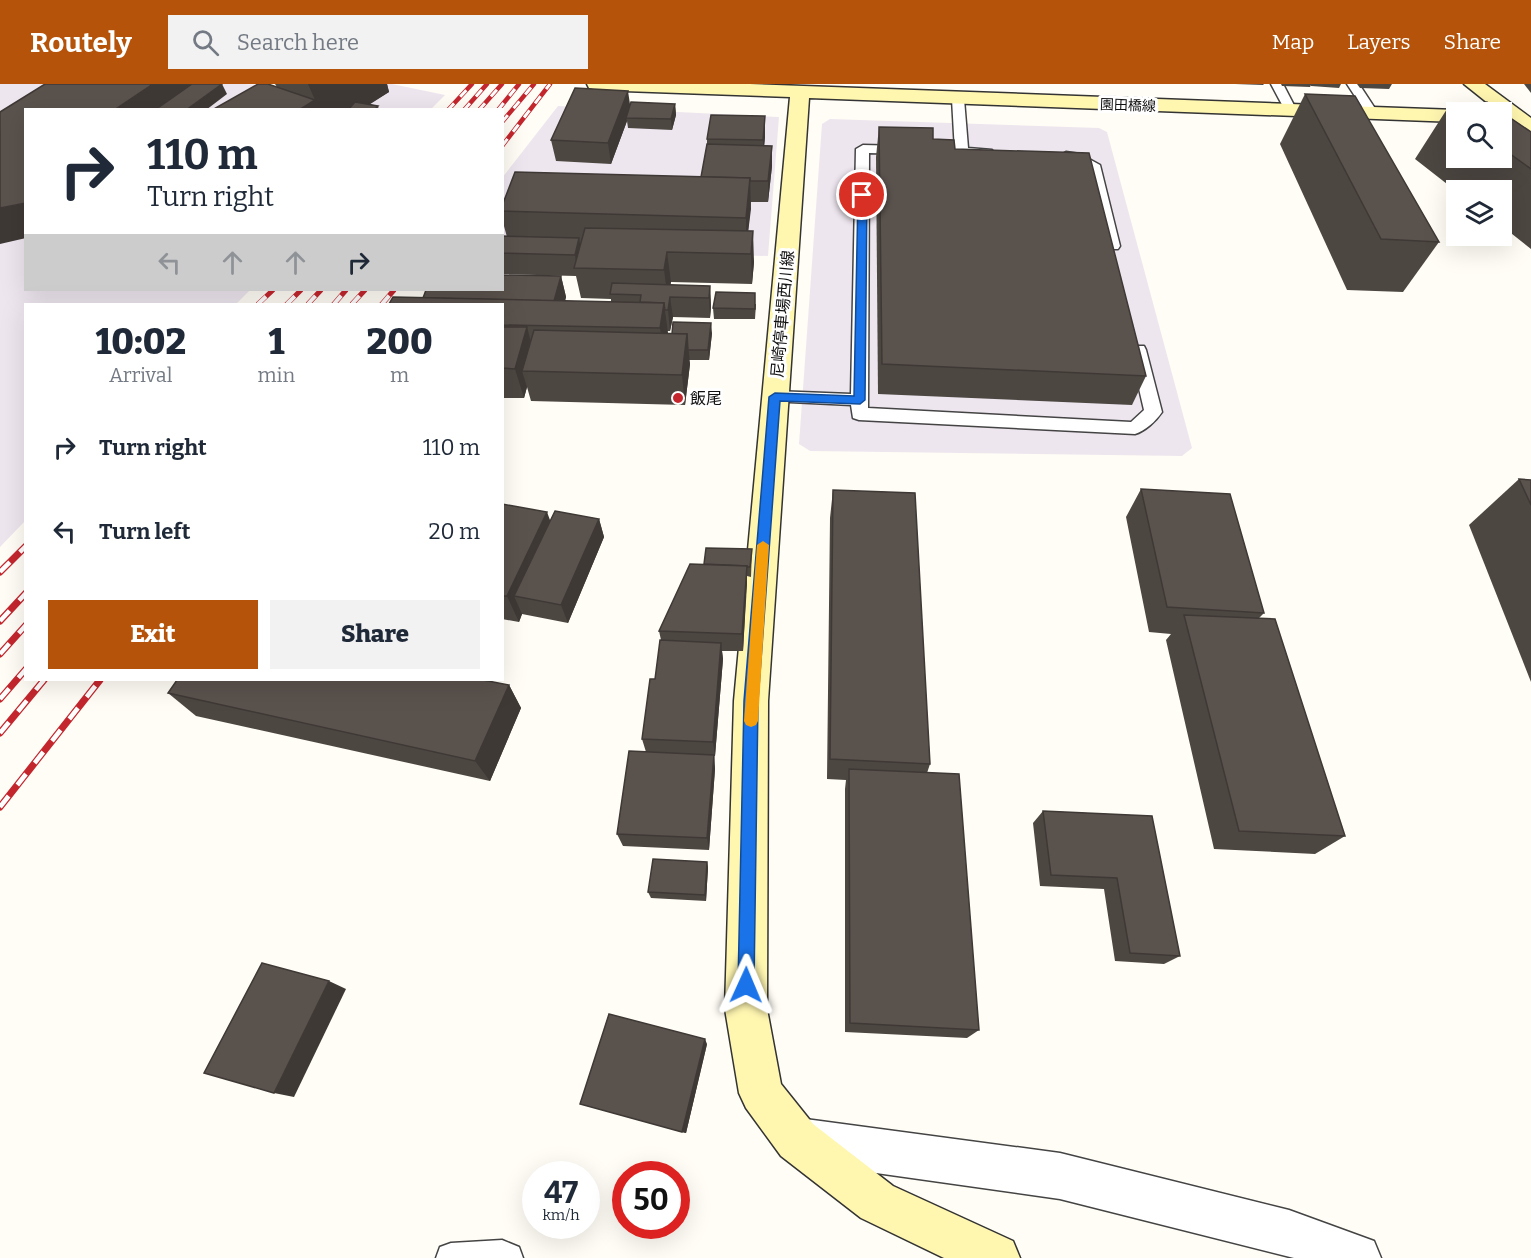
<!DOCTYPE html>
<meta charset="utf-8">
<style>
body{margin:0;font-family:Bitter,"Noto Sans JP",serif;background:#f2f2f3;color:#1f2937;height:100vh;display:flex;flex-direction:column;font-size:22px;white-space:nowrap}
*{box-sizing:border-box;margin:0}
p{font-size:20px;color:#747a83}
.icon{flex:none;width:33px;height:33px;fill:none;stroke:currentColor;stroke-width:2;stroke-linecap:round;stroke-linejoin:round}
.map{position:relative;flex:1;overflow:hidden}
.side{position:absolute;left:24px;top:219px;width:480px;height:378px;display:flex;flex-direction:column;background:#fff;border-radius:0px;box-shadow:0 6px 24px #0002}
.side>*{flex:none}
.banner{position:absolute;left:24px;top:24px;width:480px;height:183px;border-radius:0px;box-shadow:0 6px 24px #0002;background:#fff;color:#1f2937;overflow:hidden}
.controls{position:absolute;left:1446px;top:18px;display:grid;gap:12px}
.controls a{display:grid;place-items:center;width:66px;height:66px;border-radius:0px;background:#fff;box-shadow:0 6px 24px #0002;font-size:30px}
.speed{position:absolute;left:522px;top:1077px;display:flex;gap:12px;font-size:30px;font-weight:700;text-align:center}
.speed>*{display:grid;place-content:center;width:78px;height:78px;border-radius:50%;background:#fff;box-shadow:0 6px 24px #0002;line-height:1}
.speed small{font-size:15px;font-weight:400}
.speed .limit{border:9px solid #d22;background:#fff;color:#111}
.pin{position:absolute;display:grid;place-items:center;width:51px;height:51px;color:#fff;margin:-26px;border:3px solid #fff;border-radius:50%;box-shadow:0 2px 6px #0007}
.me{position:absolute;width:66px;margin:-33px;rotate:1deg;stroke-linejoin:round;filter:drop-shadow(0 0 4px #0008)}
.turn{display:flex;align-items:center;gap:21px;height:126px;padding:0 24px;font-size:27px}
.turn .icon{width:78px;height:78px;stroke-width:2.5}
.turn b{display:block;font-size:42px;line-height:51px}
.lanes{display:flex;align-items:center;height:57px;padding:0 24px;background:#0003;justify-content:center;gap:30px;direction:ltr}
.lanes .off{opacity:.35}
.eta{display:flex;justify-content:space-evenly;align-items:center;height:102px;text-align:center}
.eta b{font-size:36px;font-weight:800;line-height:42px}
.cta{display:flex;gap:12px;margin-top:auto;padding:12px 24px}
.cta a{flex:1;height:69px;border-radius:0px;background:#b45309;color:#fff;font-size:24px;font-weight:800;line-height:69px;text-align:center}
.cta a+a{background:#f2f2f3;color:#1f2937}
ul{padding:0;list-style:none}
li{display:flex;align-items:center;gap:18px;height:84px;padding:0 24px}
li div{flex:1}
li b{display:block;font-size:22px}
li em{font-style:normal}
header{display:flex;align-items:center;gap:36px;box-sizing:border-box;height:84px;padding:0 30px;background:#b45309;color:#fff}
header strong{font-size:28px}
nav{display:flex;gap:33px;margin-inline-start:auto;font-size:21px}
.search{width:420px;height:54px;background:#f2f2f3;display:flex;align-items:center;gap:15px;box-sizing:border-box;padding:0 21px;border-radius:0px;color:#747a83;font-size:22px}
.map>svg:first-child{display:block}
</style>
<header>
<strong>Routely</strong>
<div class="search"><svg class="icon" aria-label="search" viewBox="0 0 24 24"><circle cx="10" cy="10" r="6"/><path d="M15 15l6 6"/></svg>Search here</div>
<nav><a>Map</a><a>Layers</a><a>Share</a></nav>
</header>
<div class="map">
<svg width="1531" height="1174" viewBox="0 0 1531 1174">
<rect width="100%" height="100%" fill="#fffdf5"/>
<g fill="#eee6ef">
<polygon points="0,0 245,0 293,3 297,0 392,0 445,11 430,26 26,26 26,206 250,206 236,220 26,220 25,437 0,463"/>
<polygon points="558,22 779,33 768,172 503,165 502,94"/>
<polygon points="830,35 1099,44 1107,48 1192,364 1182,372 810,367 799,360 822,40"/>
</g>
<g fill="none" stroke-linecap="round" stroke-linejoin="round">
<g stroke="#444" stroke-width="3">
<g id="lane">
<polygon points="1271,0 1283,0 1297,27 1295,30 1287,30"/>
<polygon points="1347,0 1359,0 1378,29 1376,32 1368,32"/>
<polygon points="958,11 964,15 968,64 992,66 994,69 992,72 962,72 955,68 952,15"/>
<path d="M863 61 904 62 911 66 904 70 869 69 868 324 1131 338 1144 326 1130 266 1132 262H1144L1146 266 1162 328C1156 337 1145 347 1135 350L859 336 853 334 851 321 769 317 767 313 769 309 775 307 851 310 856 65Z"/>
<polygon points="1066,68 1080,70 1100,81 1120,162 1118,165 1108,165 1106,162 1087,83 1061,75 1059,72"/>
<polygon points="502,1156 519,1163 523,1174 436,1174 440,1163 451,1159"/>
</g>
</g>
<g stroke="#444" stroke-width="3">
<polygon id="street" points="798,1034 1060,1069 1289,1126 1374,1157 1381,1174 1294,1174 1060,1115 798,1078 782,1072 776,1056 782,1040"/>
</g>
<g stroke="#333" stroke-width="3">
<g id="secondary">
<polygon points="587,0 750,0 1456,26 1463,28 1456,28 1456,38 809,14 768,617 767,925 781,1000 813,1040 893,1102 1013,1157 1020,1174 944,1174 861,1134 781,1072 746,1024 739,1009 725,925 734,617 790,13 596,6 589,4"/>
<polygon points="1464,0 1485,0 1531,34 1531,50 1524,48"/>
</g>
</g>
<use href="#lane" fill="#fff" fill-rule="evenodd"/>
<use href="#street" fill="#fff" fill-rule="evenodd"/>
<use href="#secondary" fill="#fff6b0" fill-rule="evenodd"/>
<g stroke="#c4262e" stroke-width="4.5">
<g id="rail-far2">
<polyline points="448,26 472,0"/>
<polyline points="464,26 487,0"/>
<polyline points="479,26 502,0"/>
<polyline points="498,26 519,0"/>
<polyline points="502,38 534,0"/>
<polyline points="502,62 550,0"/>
</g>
</g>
<g stroke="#c4262e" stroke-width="5">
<g id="rail-far1">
<polyline points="258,220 273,206"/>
<polyline points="287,220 301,206"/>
<polyline points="308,220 321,206"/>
<polyline points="334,220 346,206"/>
<polyline points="352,220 365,206"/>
<polyline points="382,220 394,206"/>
</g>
</g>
<g stroke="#c4262e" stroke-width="7">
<g id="rail">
<polyline points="0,488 26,462"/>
<polyline points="0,537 26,509"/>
<polyline points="0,570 26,541"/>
<polyline points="0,615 26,585"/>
<polyline points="0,649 44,596"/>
<polyline points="0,723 100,596"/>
</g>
</g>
<use href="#rail-far2" stroke="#fff" stroke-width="3" stroke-dasharray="9" stroke-linecap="butt"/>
<use href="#rail-far1" stroke="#fff" stroke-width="4" stroke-dasharray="11" stroke-linecap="butt"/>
<use href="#rail" stroke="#fff" stroke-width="4.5" stroke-dasharray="14" stroke-linecap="butt"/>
</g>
<g fill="#4d4742" fill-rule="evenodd">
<polygon points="275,0 387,0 389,8 369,20 378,22 379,26 212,26 277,3"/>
<polygon points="1235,0 1264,0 1263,1"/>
<polygon points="1281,0 1341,0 1339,4 1311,2 1311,1 1310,3 1282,2"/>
<polygon points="1357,0 1392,0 1389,5 1360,4"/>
<polygon points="1524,0 1531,0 1531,9"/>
<polygon points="1305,10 1439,158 1403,208 1347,206 1280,60"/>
<path d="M1487 18 1531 48V165L1502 142V106L1456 107 1415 75 1447 25ZM1456 28H1502V74H1456Z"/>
<polygon points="675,20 676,31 672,46 628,44 627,37 611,80 556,77 551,56 630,23"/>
<polygon points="879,43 933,55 955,65 1146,292 1132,321 878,310 876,73"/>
<polygon points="765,53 764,61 772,62 772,82 768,118 751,118 748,147 754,178 752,200 671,198 670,201 710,202 711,223 710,234 673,233 670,247 667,247 668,250 712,249 709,276 689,276 690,280 685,321 531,317 527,303 524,314 502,314 502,220 423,214 561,192 566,213 565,217 611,218 611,215 581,214 576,192 502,190 502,152 507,153 502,135 502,122 701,93 707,60 707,55"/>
<polygon points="756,220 755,235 714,235 713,224"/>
<polygon points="1519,395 1531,396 1531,598 1469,441"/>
<polygon points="1141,405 1264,529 1259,534 1345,752 1315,770 1214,765 1166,556 1171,550 1149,548 1126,433"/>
<polygon points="833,406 930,680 927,689 979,946 967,954 845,948 845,705 846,696 827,695 830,434"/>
<polygon points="502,420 550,436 599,435 604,453 568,539 522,530 519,538 502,535"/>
<polygon points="752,465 751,493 747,492 743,567 722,567 723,575 715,672 714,672 715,685 709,766 623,762 617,750 646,668 642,655 655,595 661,556 659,547 704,480"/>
<polygon points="509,601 521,624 490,697 196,632 168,609"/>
<polygon points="1043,727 1152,732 1180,872 1164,880 1115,877 1104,805 1040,802 1033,739"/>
<polygon points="707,778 708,784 706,817 651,814 648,808"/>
<polygon points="707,960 686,1049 580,1020"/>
</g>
<g fill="#3f3936">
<polygon points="153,0 201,0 176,26 114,26"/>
<polygon points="222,0 227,10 206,26 186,26"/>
<polygon points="308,0 387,0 389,8 361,26 299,26 315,16"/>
<polygon points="628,7 631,27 626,34 627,37 611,80 608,59"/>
<polygon points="675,20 676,31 672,46 671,35"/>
<polygon points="765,32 765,53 763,77 763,56"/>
<polygon points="772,62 772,82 768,118 768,97"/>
<polygon points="750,94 751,125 746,165 746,134"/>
<polygon points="26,119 26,154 0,160 0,124"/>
<polygon points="753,147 754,178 752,200 751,170"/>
<polygon points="579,154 583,175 577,184 575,171"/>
<polygon points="667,168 671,198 668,216 664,186"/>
<polygon points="561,192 566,213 558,241 553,221"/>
<polygon points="710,202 711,223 710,234 709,214"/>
<polygon points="670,213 673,233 670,247 668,226"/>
<polygon points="664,219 668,249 664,274 660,244"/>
<polygon points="711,239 712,249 709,276 708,266"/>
<polygon points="527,243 535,273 522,287 527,303 524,314 515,285"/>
<polygon points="687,250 690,280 685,321 682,291"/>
<polygon points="547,428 557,455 514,512 522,530 519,538 507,512"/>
<polygon points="599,435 604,453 568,539 561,521"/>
<polygon points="747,482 747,500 743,567 742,550"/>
<polygon points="721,559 723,575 715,672 713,658"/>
<polygon points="509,601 521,624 490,697 475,677"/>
<polygon points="714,671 715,685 709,766 707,754"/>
<polygon points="707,778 708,784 706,817 705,811"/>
<polygon points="329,897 346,905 294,1013 274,1009"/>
<polygon points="705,955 707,960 686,1049 682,1048"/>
</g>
<g fill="#5a524d" stroke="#3f3936" stroke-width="1.5">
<polygon points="45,0 153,0 114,26 26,26 26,119 0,124 0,28"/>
<polygon points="192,0 222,0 186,26 155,26"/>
<polygon points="258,0 268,0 315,16 299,26 212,26"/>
<polygon points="575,4 628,7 608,59 551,56"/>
<polygon points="1305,10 1355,12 1439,158 1381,155"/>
<polygon points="355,18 378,22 374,26 348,26"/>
<polygon points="631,18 675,20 671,35 626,34"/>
<polygon points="1487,18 1531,48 1531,85 1502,64 1502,28 1456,28 1456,31 1447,25"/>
<polygon points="711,31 765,32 763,56 707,55"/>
<polygon points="879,43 933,44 933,55 954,56 955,65 1089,69 1146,292 882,280"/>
<polygon points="707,60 772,62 768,97 750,97 750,94 701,93"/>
<polygon points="515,88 750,94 746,134 502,127 502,122"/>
<polygon points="585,144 753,147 751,170 667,168 664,186 574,184"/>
<polygon points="502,152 579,154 575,171 502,169"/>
<polygon points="502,191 561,192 554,217 423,214 426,206 502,206"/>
<polygon points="612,199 710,202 709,214 670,213 668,226 665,226 664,219 640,218 641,211 610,210"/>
<polygon points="716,208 755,209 755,225 713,224"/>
<polygon points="393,213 664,219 660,244 502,241 502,220 389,220"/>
<polygon points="673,238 711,239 708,266 688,266 687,250 672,250"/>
<polygon points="502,243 527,243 515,285 502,284"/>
<polygon points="534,246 687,250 682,291 522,287"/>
<polygon points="1519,395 1531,396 1531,421"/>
<polygon points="1141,405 1230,410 1264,529 1167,523"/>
<polygon points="833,406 915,409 930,680 830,675"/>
<polygon points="502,420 547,428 507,512 502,512"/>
<polygon points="555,427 599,435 561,521 514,512"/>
<polygon points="706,464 752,465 750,483 747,483 747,482 704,480"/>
<polygon points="690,480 747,482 742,550 659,547"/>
<polygon points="1184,531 1275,535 1345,752 1239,747"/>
<polygon points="660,556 721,559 713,658 642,655 650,595 655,595"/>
<polygon points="177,596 483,596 509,601 475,677 168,609"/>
<polygon points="629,667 714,671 707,754 617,750"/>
<polygon points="849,685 959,690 979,946 850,939"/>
<polygon points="1043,727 1152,732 1180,872 1130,869 1117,794 1051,791"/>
<polygon points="653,775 707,778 705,811 648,808"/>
<polygon points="262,879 329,897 274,1009 204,989"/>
<polygon points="609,930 705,955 682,1048 580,1020"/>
</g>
<polygon fill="#1a73e8" stroke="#114b97" stroke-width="1.5" points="862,108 867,111 865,316 860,320 780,317 758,617 754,901 752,907 746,909 740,907 738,901 744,617 769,313 775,309 854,312 858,111"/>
<polygon fill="#f59e0b" points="763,457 769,461 758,637 756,641 751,643 746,641 744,637 757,461"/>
<circle fill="#c4262e" stroke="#fff" stroke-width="2" cx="678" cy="314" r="6"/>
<g text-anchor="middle" stroke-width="6" stroke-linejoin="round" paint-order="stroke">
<g font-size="14" fill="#111" stroke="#fff">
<text transform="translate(1128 21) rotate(2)" y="5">園田橋線</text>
</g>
<g font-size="16" fill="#111" stroke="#fff">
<text transform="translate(782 230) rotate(-85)" y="6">尼崎停車場西川線</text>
</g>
<g font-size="16" fill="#111" stroke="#fff" text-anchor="start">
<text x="690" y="320">飯尾</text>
</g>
</g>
</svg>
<div class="controls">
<a><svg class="icon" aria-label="search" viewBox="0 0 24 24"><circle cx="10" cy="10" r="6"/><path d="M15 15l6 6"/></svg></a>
<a><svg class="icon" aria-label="layers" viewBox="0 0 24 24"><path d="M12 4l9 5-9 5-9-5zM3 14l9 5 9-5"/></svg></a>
</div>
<div class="speed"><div>47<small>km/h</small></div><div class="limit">50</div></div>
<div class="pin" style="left:862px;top:111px;background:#d93025"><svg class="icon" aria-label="arrive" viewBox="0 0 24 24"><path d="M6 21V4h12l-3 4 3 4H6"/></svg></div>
<svg class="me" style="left:746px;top:901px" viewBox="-20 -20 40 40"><path d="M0-17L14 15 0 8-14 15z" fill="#1a73e8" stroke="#fff" stroke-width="4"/></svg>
<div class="banner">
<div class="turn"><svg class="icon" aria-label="right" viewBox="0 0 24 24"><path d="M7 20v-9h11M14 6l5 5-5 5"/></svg><div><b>110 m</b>Turn right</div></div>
<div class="lanes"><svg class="icon off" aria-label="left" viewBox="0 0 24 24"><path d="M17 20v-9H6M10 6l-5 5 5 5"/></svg><svg class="icon off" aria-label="ahead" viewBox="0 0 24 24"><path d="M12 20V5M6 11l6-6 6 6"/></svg><svg class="icon off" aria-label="ahead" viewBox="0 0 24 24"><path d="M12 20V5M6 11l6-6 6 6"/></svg><svg class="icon" aria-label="right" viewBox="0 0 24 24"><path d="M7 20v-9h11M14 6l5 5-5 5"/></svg></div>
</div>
<section class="side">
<div class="eta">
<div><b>10:02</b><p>Arrival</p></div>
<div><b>1</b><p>min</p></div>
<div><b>200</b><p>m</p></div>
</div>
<ul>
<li><svg class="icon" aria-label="right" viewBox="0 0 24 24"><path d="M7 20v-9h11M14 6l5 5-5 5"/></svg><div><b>Turn right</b></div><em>110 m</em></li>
<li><svg class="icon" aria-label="left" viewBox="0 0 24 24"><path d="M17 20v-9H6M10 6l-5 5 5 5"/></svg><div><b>Turn left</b></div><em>20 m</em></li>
</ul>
<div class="cta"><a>Exit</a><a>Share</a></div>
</section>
</div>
